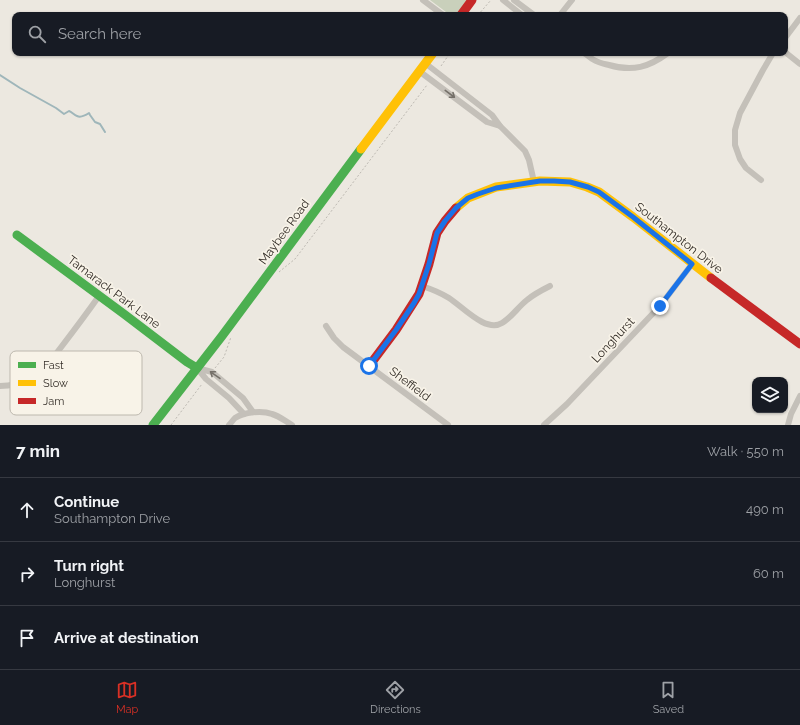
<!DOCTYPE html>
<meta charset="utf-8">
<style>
:root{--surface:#171b24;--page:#20242c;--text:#f1f3f6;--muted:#9ea1a6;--line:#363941;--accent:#d93025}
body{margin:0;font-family:Raleway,sans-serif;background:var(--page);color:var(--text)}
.controls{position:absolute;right:12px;bottom:12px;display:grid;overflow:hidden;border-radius:8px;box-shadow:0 1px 3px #0004}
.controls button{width:36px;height:36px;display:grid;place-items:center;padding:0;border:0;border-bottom:1px solid var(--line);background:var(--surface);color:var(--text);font:20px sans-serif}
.stop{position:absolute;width:12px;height:12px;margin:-9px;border:3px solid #1a73e8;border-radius:50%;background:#fff}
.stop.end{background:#1a73e8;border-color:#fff;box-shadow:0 1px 4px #0008}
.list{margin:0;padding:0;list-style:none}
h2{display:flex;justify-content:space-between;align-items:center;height:52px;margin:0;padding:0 16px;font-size:17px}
h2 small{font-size:13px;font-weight:400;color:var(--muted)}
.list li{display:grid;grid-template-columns:26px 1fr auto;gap:12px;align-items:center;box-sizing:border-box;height:64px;padding:0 16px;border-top:1px solid var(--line)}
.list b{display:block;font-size:15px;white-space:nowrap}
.list p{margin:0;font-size:13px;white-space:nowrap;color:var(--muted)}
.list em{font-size:13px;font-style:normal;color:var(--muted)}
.icon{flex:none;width:22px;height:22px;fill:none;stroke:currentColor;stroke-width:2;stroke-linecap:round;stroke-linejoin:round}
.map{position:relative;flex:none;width:800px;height:425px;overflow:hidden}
.search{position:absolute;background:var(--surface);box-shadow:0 1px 3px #0004;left:12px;right:12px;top:12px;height:44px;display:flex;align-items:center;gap:10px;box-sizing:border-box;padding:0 14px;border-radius:8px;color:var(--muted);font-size:15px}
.sheet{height:244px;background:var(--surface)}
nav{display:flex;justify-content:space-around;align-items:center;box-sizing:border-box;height:56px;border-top:1px solid var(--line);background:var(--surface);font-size:11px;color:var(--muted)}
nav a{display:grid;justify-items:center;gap:2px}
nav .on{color:var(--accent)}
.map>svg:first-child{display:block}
.green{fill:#c9d0bb}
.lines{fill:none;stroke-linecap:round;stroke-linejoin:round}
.stream{stroke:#9fb6ba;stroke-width:2}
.path{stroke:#bdb9b2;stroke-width:1;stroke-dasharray:2 2;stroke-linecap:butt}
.street{stroke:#c4c0b9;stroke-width:6}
.fast{stroke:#4caf50;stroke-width:9}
.slow{stroke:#ffc107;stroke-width:9}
.jam{stroke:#c62828;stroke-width:9}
.oneway{stroke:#757069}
.route{stroke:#1a73e8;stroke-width:5}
.labels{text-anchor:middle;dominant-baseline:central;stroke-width:3.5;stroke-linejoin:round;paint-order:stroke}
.street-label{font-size:12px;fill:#342e28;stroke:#f8f3e8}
.key{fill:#f8f3e8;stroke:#bdb8ae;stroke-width:1}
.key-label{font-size:11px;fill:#342e28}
</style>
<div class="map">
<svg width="800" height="425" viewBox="0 0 800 425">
<rect width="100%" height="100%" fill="#ece8e0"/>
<!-- green -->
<path class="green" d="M430,0H469L457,15H450Z"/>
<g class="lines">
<!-- stream -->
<path class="stream" d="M0,75L20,88L56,108L64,114L69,111C72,112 74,115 77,116C81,118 86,115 89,113L90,115L95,122L100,124L105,132"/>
<!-- path -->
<g class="path">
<path d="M478,15L491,0"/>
<path d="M441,66L450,53"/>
<path d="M279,272L295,259L427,85"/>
<path d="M215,368L224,357L231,337"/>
<path d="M171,425L202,384"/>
</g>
<!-- street -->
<g class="street">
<path d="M423,0L443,15"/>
<path d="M503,0L522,15"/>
<path d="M514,0L534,15"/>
<path d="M560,15L572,0"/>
<path d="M785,38L800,18"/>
<path d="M785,52L800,64"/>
<path d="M584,53C588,55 591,59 594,60C599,63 605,64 609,65C633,72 649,67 668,53"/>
<path d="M419,71L487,122L500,126L492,115L425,63"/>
<path d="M500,126L525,151L529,160L534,182"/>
<path d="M761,180L746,168L740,159L735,145V130L740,113L763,70L773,53"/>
<path d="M422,286C431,289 441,293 449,298C463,307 486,333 502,323C512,317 518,307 527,300C534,294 542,290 550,286"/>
<path d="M326,326L334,338L343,347L448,425"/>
<path d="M0,386C11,386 20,384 30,379C43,371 53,358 62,346C75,329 87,313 99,296"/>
<path d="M244,414L229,398L206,379L197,368L212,372L243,398L253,412"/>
<path d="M229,425C231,423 233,420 235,418C244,412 262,410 272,414C279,416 285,421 292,425"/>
<path d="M544,425L567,404L660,306L692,264"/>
<path d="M788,425L791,414L800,396"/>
</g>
<!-- fast -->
<g class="fast">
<path d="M17,235L124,314L187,362L197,368"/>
<path d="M153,425L222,336L361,149"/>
</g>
<!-- slow -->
<g class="slow">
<path d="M361,149L433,53"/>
<path d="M456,208L468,198L496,187L540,181L570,182L587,187L599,192L633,217L711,278"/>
</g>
<!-- jam -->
<g class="jam">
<path d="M461,15L472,0"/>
<path d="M711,278L800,344"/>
<path d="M369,366L396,330L419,294L429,264L437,233L445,221L456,208"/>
</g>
</g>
<!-- one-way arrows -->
<defs><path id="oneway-shaft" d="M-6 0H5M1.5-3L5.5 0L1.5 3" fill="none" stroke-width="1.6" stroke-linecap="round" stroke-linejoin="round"/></defs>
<g class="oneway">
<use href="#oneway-shaft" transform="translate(450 94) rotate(37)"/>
<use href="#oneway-shaft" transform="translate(215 375) rotate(-145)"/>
</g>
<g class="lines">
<!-- route -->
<path class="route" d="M369,366L396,330L414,303L419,294L429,264L437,233L445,221L456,208L468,198L478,194L496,188L540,181H554L570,182L588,187L599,192L633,217L692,264L660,306"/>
</g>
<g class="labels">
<!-- street labels -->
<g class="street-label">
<text transform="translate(284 232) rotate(-54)">Maybee Road</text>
<text transform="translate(679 238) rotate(38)">Southampton Drive</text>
<text transform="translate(114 292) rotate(37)">Tamarack Park Lane</text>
<text transform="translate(613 340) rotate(-47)">Longhurst</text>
<text transform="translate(410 384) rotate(37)">Sheffield</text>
</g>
</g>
<!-- legend -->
<rect x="10" y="351" width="132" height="64" rx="6" class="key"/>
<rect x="18" y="362" width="18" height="6" fill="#4caf50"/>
<rect x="18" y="380" width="18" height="6" fill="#ffc107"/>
<rect x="18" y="398" width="18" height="6" fill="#c62828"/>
<g class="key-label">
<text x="43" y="369">Fast</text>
<text x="43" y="387">Slow</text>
<text x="43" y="405">Jam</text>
</g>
</svg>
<div class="controls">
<button><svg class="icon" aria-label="layers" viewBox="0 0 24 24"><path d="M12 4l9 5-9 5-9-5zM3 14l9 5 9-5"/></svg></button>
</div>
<div class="stop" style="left:369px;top:366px"></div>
<div class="stop end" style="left:660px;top:306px"></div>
<div class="search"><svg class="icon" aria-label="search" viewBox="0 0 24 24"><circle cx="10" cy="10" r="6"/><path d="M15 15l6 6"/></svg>Search here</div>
</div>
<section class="sheet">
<h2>7 min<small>Walk · 550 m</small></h2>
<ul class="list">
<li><svg class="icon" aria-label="ahead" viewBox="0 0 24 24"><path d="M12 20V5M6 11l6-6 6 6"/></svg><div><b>Continue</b><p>Southampton Drive</p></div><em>490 m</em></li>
<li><svg class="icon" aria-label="right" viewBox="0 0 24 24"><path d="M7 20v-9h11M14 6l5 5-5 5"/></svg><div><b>Turn right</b><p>Longhurst</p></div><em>60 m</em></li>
<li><svg class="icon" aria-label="arrive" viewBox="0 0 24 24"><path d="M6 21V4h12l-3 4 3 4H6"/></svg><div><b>Arrive at destination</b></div></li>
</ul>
</section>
<nav>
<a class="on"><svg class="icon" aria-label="map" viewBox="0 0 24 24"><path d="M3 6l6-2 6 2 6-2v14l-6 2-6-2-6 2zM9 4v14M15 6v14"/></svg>Map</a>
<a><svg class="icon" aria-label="directions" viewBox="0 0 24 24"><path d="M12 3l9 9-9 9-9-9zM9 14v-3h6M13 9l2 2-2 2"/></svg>Directions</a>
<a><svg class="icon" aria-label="saved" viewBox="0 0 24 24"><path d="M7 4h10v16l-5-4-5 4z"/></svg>Saved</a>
</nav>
